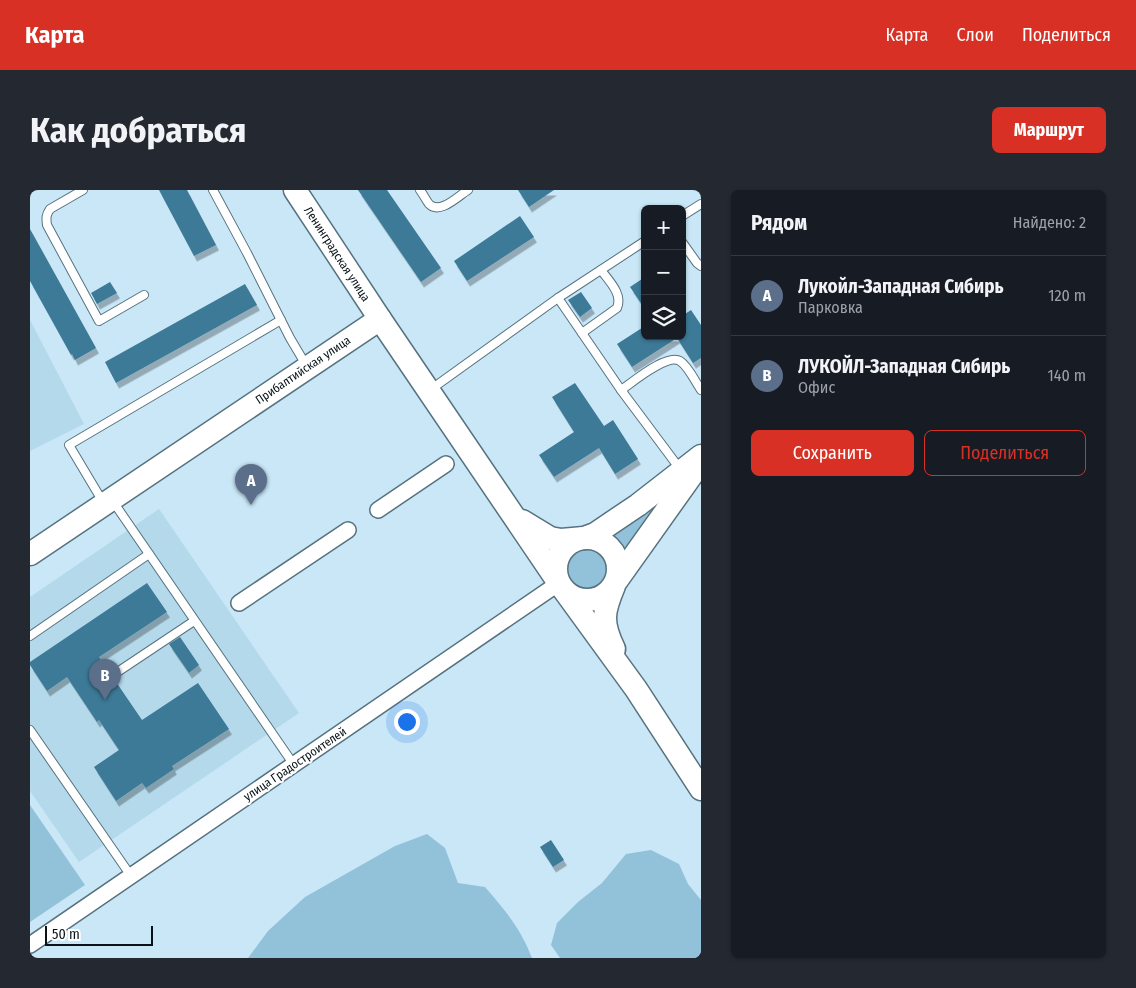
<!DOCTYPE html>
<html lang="ru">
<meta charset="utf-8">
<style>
:root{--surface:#171b24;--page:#242831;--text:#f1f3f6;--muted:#9ea1a6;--line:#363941;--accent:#d93025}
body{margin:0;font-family:"Fira Sans Condensed",sans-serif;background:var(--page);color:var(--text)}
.controls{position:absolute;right:15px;top:15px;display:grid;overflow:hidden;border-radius:8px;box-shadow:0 1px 4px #0004}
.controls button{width:45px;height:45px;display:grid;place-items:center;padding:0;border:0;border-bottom:1px solid var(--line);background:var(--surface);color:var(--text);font:25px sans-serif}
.scale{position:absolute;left:15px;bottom:12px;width:108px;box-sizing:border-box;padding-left:5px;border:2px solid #081217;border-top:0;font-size:14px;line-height:18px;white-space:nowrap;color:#081217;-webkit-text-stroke:4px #fff;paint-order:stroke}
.you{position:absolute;left:376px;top:531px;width:18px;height:18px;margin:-12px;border:4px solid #fff;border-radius:50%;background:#1a73e8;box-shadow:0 0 0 8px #1a73e833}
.badge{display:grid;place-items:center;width:32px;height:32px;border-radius:50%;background:var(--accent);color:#fff;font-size:16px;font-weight:700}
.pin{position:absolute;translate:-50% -41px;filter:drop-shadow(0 1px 2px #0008)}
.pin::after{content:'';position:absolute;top:26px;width:18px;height:15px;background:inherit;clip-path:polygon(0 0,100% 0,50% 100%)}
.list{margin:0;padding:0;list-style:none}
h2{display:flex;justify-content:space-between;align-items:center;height:65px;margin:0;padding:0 20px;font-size:21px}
h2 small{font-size:16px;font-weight:400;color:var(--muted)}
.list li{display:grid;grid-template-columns:32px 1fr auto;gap:15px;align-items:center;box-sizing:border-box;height:80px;padding:0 20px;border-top:1px solid var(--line)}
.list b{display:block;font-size:19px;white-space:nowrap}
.list p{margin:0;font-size:16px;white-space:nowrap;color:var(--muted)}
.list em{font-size:16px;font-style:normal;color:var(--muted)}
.actions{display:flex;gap:10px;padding:15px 20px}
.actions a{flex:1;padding:11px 0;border:1px solid var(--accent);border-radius:8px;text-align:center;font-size:18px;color:var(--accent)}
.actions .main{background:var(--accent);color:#fff}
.icon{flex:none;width:28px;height:28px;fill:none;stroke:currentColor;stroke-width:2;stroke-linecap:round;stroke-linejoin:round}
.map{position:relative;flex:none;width:671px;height:768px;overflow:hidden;border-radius:8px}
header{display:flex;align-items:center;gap:30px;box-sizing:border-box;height:70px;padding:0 25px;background:var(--accent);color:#fff}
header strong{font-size:24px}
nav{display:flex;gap:28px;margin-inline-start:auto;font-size:18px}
.intro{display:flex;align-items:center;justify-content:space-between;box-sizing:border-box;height:120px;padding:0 30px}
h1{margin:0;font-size:35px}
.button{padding:12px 22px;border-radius:8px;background:var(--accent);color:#fff;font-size:18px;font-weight:700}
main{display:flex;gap:30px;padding:0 30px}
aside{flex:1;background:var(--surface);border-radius:8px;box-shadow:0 1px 4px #0004}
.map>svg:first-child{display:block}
.built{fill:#b4d9eb}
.green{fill:#92c2da}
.building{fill:#3c7a97;filter:url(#shadow)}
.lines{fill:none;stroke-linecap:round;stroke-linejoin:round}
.lane-casing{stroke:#57727f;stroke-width:10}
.street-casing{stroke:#57727f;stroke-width:18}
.secondary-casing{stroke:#57727f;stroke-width:25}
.lane{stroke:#fff;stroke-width:8}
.street{stroke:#fff;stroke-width:15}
.secondary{stroke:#fff;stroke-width:22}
.labels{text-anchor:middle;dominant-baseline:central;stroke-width:4;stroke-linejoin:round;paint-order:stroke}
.street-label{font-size:12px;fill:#081217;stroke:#fff}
</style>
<header>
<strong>Карта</strong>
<nav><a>Карта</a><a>Слои</a><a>Поделиться</a></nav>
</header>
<div class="intro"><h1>Как добраться</h1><a class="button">Маршрут</a></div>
<main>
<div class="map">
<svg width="671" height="768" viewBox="0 0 671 768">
<defs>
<filter id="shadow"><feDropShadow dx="3" dy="5.5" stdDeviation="0" flood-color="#0004"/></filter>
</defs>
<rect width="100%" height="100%" fill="#c9e7f7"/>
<!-- built -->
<g class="built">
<path d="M0,130L54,234L0,261Z"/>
<path d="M129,319L269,523L49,672L0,601V407Z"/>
</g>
<!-- green -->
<g class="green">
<path d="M637,302L595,363L588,351L580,343Z"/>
<circle cx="557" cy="379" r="20"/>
<path d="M0,615L55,695L0,732Z"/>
<path d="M397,644L415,658L428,693L455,697C475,720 491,739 502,768H218L238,741L275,707L365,656Z"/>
<path d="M621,660L649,674L658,694L671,710V768H530L521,755L527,733L548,712L572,693L596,664Z"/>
</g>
<!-- building -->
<g class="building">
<path d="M129,0H157L186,55L164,66Z"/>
<path d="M328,0H357L411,78L391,92Z"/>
<path d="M488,0H524L499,17Z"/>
<path d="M490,26L504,47L437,91L424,71Z"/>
<path d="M0,39L66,158L45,170L42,164L41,165L0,91Z"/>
<path d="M615,87V119L600,97Z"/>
<path d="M80,92L87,103L67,114L61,103Z"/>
<path d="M215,94L227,115L86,193L75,172Z"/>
<path d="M551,102L562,118L550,127L538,110Z"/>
<path d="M661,120L671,135V168L663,173L647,148L602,177L587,154L615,136V146H652V126Z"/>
<path d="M545,193L574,236L583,230L608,269L585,284L569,258L524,287L509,265L544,242L522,207Z"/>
<path d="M117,393L137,422L69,467L112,530L168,493L199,539L142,576L144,579L116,598L112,593L86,611L64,577L89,560L69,530L67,532L37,487L17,501L0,475V472Z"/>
<path d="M150,447L169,475L159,483L139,454Z"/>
<path d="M521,650L534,670L523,677L510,657Z"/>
</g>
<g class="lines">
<!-- lane casing -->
<g class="lane-casing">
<g id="lane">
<path d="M53,0L20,19C16,25 16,28 17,35L69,131L114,105"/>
<path d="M183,0L217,63L260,148L276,175"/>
<path d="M390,0C393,4 396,10 399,14C410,25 428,6 438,0"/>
<path d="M652,26L671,14"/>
<path d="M615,51L528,108L591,200L650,279"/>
<path d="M652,52L667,73L671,76"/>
<path d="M552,143L587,118C593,104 579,91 571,80"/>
<path d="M400,200L528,108"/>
<path d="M591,200C603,192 637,163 650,171C658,176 665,191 671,200"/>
<path d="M82,310L264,575"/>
<path d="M73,312L39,255L251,130"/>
<path d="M0,446L119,364"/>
<path d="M89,481L164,431"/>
<path d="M0,540L101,686"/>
</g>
</g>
<!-- street casing -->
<g class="street-casing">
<g id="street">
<path d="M348,320L416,274"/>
<path d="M209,413L318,340"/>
<path d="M0,755L529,393"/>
</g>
</g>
<!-- secondary casing -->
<g class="secondary-casing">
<g id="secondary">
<path d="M265,0L350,129L529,393"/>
<path d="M492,331L520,348L531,350L554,348L565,344L608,315L671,266"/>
<circle cx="557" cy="379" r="31"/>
<path d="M0,364L350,129"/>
<path d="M587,390L666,279"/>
<path d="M534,400L606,499L671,599"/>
<path d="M584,459C571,432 573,422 584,396"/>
</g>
</g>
<!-- lane -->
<use href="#lane" class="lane"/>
<!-- street -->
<use href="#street" class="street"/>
<!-- secondary -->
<use href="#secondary" class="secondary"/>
</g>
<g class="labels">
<!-- street labels -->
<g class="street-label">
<text transform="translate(307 64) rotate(57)">Ленинградская улица</text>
<text transform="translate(273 180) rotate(-34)">Прибалтийская улица</text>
<text transform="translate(265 574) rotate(-34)">улица Градостроителей</text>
</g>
</g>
</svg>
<div class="controls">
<button>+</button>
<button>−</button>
<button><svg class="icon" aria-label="layers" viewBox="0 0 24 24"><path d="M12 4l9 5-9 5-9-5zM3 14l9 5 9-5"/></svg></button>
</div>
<div class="scale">50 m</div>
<div class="you"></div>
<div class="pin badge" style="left:221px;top:315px;background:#5c6f8a">A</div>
<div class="pin badge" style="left:75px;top:510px;background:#5c6f8a">B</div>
</div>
<aside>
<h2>Рядом<small>Найдено: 2</small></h2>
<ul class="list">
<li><span class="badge" style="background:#5c6f8a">A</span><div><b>Лукойл-Западная Сибирь</b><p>Парковка</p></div><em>120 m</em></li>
<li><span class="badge" style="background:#5c6f8a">B</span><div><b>ЛУКОЙЛ-Западная Сибирь</b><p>Офис</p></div><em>140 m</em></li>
</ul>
<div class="actions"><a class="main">Сохранить</a><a>Поделиться</a></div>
</aside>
</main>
